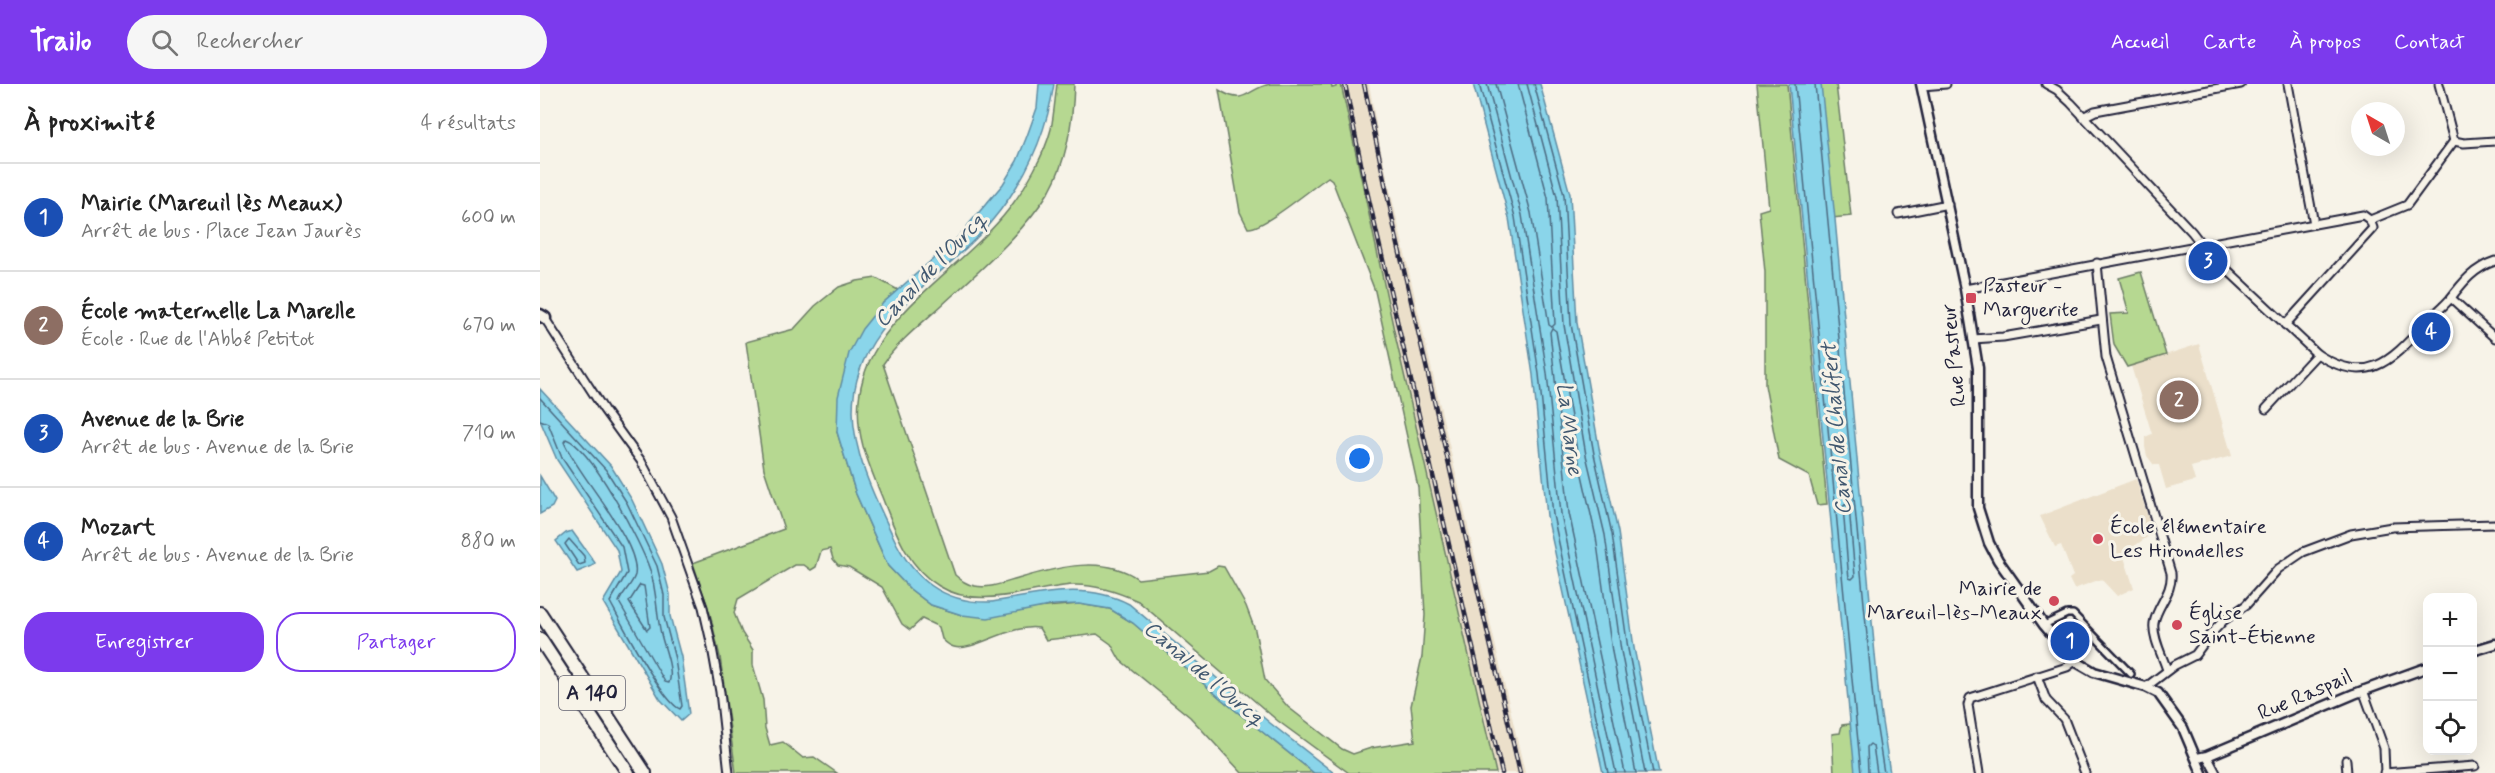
<!DOCTYPE html>
<html lang="fr">
<meta charset="utf-8">
<style>
:root{--surface:#fff;--page:#f6f6f6;--text:#222;--muted:#767676;--line:#e0e0e0;--accent:#7c3aed}
body{margin:0;font-family:Mynerve,sans-serif;background:var(--page);color:var(--text)}
.controls{position:absolute;right:18px;bottom:18px;display:grid;overflow:hidden;border-radius:12px;box-shadow:0 6px 24px #0002}
.controls button{width:54px;height:54px;display:grid;place-items:center;padding:0;border:0;border-bottom:2px solid var(--line);background:var(--surface);color:var(--text);font:30px sans-serif}
.compass{position:absolute;left:1811px;top:18px;width:54px;height:54px;border-radius:50%;background:var(--surface);box-shadow:0 6px 24px #0002;rotate:321deg}
.you{position:absolute;left:820px;top:375px;width:21px;height:21px;margin:-15px;border:4px solid #fff;border-radius:50%;background:#1a73e8;box-shadow:0 0 0 9px #1a73e833}
.badge{display:grid;place-items:center;width:39px;height:39px;border-radius:50%;background:var(--accent);color:#fff;font-size:20px;font-weight:700}
.pin{position:absolute;translate:-50% -50%;border:3px solid #fff;box-shadow:0 2px 6px #0006}
.list{margin:0;padding:0;list-style:none}
h2{display:flex;justify-content:space-between;align-items:center;height:78px;margin:0;padding:0 24px;font-size:26px}
h2 small{font-size:20px;font-weight:400;color:var(--muted)}
.list li{display:grid;grid-template-columns:39px 1fr auto;gap:18px;align-items:center;box-sizing:border-box;height:108px;padding:0 24px;border-top:2px solid var(--line)}
.list b{display:block;font-size:22px;white-space:nowrap}
.list p{margin:0;font-size:20px;white-space:nowrap;color:var(--muted)}
.list em{font-size:20px;font-style:normal;color:var(--muted)}
.actions{display:flex;gap:12px;padding:18px 24px}
.actions a{flex:1;padding:14px 0;border:2px solid var(--accent);border-radius:24px;text-align:center;font-size:21px;color:var(--accent)}
.actions .main{background:var(--accent);color:#fff}
.icon{flex:none;width:33px;height:33px;fill:none;stroke:currentColor;stroke-width:2;stroke-linecap:round;stroke-linejoin:round}
.map{position:relative;flex:none;width:1955px;height:689px;overflow:hidden}
header{display:flex;align-items:center;gap:36px;box-sizing:border-box;height:84px;padding:0 30px;background:var(--accent);color:#fff}
header strong{font-size:28px}
nav{display:flex;gap:33px;margin-inline-start:auto;font-size:21px}
.search{width:420px;height:54px;background:var(--page);display:flex;align-items:center;gap:15px;box-sizing:border-box;padding:0 21px;border-radius:33px;color:var(--muted);font-size:22px}
main{display:flex}
aside{flex:1;background:var(--surface)}
.map>svg:first-child{display:block}
.built{fill:#ebdfca}
.green{fill:#b6d891;stroke:#6c7d66;stroke-width:1.5}
.water{fill:#8ad5ea;stroke:#608da4;stroke-width:1.5}
.lines{fill:none;stroke-linecap:round;stroke-linejoin:round}
.shore{stroke:#4c6a81;stroke-width:1.5}
.pedestrian-casing{stroke:#22223b;stroke-width:10}
.minor-casing{stroke:#22223b;stroke-width:11}
.tertiary-casing{stroke:#22223b;stroke-width:13}
.primary-casing{stroke:#22223b;stroke-width:15}
.motorway-casing{stroke:#22223b;stroke-width:16}
.pedestrian{stroke:#f7f3e8;stroke-width:5}
.minor{stroke:#f7f3e8;stroke-width:7}
.tertiary{stroke:#f7f3e8;stroke-width:8}
.primary{stroke:#f7f3e8;stroke-width:10}
.motorway{stroke:#f7f3e8;stroke-width:12}
.rail-casing{stroke:#22223b;stroke-width:4.5}
.rail{stroke:#f7f3e8;stroke-width:2;stroke-dasharray:7;stroke-linecap:butt}
.poi-dot{fill:#d1495b;stroke:#f7f3e8;stroke-width:2}
.labels{text-anchor:middle;dominant-baseline:central;stroke-width:6;stroke-linejoin:round;paint-order:stroke}
.shield{fill:#f7f3e8;stroke:#62616f;stroke-width:1.5}
.shield-label{font-size:20px;font-weight:bold;fill:#22223b}
.poi-label{font-size:21px;fill:#22223b;stroke:#f7f3e8;text-anchor:start}
.street-label{font-size:21px;fill:#22223b;stroke:#f7f3e8}
.water-label{font-size:22px;font-style:italic;fill:#415870;stroke:#f7f3e8}
</style>
<header>
<strong>Trailo</strong>
<div class="search"><svg class="icon" aria-label="search" viewBox="0 0 24 24"><circle cx="10" cy="10" r="6"/><path d="M15 15l6 6"/></svg>Rechercher</div>
<nav><a>Accueil</a><a>Carte</a><a>À propos</a><a>Contact</a></nav>
</header>
<main>
<aside>
<h2>À proximité<small>4 résultats</small></h2>
<ul class="list">
<li><span class="badge" style="background:#1a4fb4">1</span><div><b>Mairie (Mareuil lès Meaux)</b><p>Arrêt de bus · Place Jean Jaurès</p></div><em>600 m</em></li>
<li><span class="badge" style="background:#8d6e63">2</span><div><b>École maternelle La Marelle</b><p>École · Rue de l'Abbé Petitot</p></div><em>670 m</em></li>
<li><span class="badge" style="background:#1a4fb4">3</span><div><b>Avenue de la Brie</b><p>Arrêt de bus · Avenue de la Brie</p></div><em>710 m</em></li>
<li><span class="badge" style="background:#1a4fb4">4</span><div><b>Mozart</b><p>Arrêt de bus · Avenue de la Brie</p></div><em>880 m</em></li>
</ul>
<div class="actions"><a class="main">Enregistrer</a><a>Partager</a></div>
</aside>
<div class="map">
<svg width="1955" height="689" viewBox="0 0 1955 689">
<rect width="100%" height="100%" fill="#f7f3e8"/>
<filter id="ink" filterUnits="userSpaceOnUse"><feTurbulence type="fractalNoise" baseFrequency=".0167" numOctaves="2"/><feDisplacementMap in="SourceGraphic" scale="12" xChannelSelector="R" yChannelSelector="G"/><feConvolveMatrix kernelMatrix="1 2 1 2 8 2 1 2 1" color-interpolation-filters="sRGB"/></filter>
<g filter="url(#ink)">
<!-- built -->
<g class="built">
<path d="M801,0H829L840,62L985,689H956L855,251Z"/>
<path d="M1659,260L1692,372L1651,383L1655,397L1626,405L1619,381H1614L1607,372L1605,363V353L1612,350L1591,282Z"/>
<path d="M1596,395L1613,449L1583,470L1594,504L1577,512L1561,495L1534,505L1529,495L1533,492L1521,461L1515,463L1500,432Z"/>
</g>
<!-- green -->
<g class="green">
<path d="M517,0H534C533,36 528,74 510,106C483,150 438,188 401,222C381,240 358,258 343,280L415,491C421,496 427,501 435,502C450,505 466,498 481,494C517,483 565,471 598,495L669,487L678,482L684,483L706,522L715,546L725,596L748,623L802,665L813,670L831,664L875,657L871,622L882,573L885,531L878,403L835,207L792,96L788,93C773,103 722,146 708,144L700,128L679,6C706,23 706,5 730,0C746,0 773,0 791,0L792,4L796,3V0H801L855,251L956,689H809L738,637L598,517C578,508 555,500 532,501C490,504 439,527 399,502C367,483 355,446 342,413C335,396 328,379 323,362C293,249 412,199 469,125C485,104 505,70 511,45C514,30 515,15 517,0Z"/>
<path d="M1217,0H1247L1287,420L1277,421L1269,392L1239,376L1225,301V188L1219,127L1229,124Z"/>
<path d="M1277,0H1296L1311,132L1292,134Z"/>
<path d="M1601,188L1626,271L1587,283L1574,261L1570,230L1589,229L1579,194Z"/>
<path d="M336,194L358,206L343,219L297,348L316,410L348,482L370,505L391,521L422,531L539,520L570,525L593,539L686,619L774,689H702L650,633L580,576L571,560L557,550L506,556L499,544C471,539 432,569 414,563C410,562 405,558 402,555L399,543L382,535L370,546L362,540L342,503L309,483L298,481L293,475L290,465L281,467L276,483L271,486L264,481H255L198,515L194,529L202,549L213,566V581L223,616L225,644L230,661L243,658L263,674L274,673L297,689H196L180,573L170,530L153,479L244,445L224,385L206,258L254,245L275,222L299,203L317,197Z"/>
<path d="M1317,639L1320,689H1294L1292,650L1300,649L1302,641Z"/>
</g>
<!-- water -->
<g class="water">
<path d="M499,0H514C506,52 485,98 450,139C400,199 313,238 313,327C313,370 335,414 353,452C372,494 404,520 452,518C498,511 545,497 589,520L730,639L794,689H774L686,619L593,539L570,525L539,520L514,521L448,534L422,531L391,521L370,505L348,482L316,410L297,348L298,313L309,269L322,245L343,219L417,154L463,100L477,77L487,52L497,24Z"/>
<path d="M933,0H1000L1030,110L1037,239L1060,369L1078,448L1094,564L1119,689H1063L1007,432L993,291L969,134Z"/>
<path d="M1249,0H1281L1295,135L1340,625L1350,689H1315Z"/>
<path d="M0,305L71,382L92,416L122,480L130,510V532L141,573L149,630L141,637L120,615L63,518L81,488L77,466L17,376L0,336Z"/>
<path d="M0,392L15,417L12,423L0,430Z"/>
<path d="M32,447L55,479L52,482L37,488L16,457L26,449Z"/>
</g>
<g class="lines">
<!-- shore -->
<g class="shore">
<path d="M939,0L975,133L999,290L1013,431L1068,689"/>
<path d="M947,0L982,131L1007,289L1021,430L1076,689"/>
<path d="M956,0L991,129L1009,241L1012,243L1015,240L1008,114L978,0"/>
<path d="M987,0L1017,113L1024,241L1046,371L1065,451L1081,567L1105,689"/>
<path d="M994,0L1024,111L1031,240L1054,370L1072,450L1088,565L1113,689"/>
<path d="M1255,0L1321,689"/>
<path d="M1275,0L1334,626L1344,689"/>
<path d="M0,314L66,386L87,419L117,482L124,511V533L135,575L142,622L140,625C123,619 81,538 70,518L87,489L82,463L22,374L8,339L0,336"/>
<path d="M26,355C51,363 101,459 110,486C117,507 116,528 121,550C124,564 134,586 129,599L125,598L79,518C82,509 92,501 95,491C101,458 38,392 24,358Z"/>
<path d="M1305,420L1309,423L1315,492L1312,495L1309,494L1308,485L1303,423Z"/>
<path d="M29,455L44,472L45,479L39,481L25,460Z"/>
<path d="M100,501L104,502L110,543L107,546L89,518Z"/>
<path d="M1085,689L1029,429L1010,248L1012,244L1016,247L1038,373L1056,453L1072,568L1096,689"/>
<path d="M1328,689L1327,663L1330,660L1333,662L1337,689"/>
</g>
<!-- pedestrian casing -->
<g class="pedestrian-casing">
<path id="pedestrian" d="M1504,541L1527,530H1533L1591,590"/>
</g>
<!-- minor casing -->
<g class="minor-casing">
<g id="minor">
<path d="M1506,0L1517,6L1531,19L1652,148L1665,165L1777,270C1831,305 1854,273 1890,235C1896,228 1904,222 1910,215C1923,198 1934,184 1955,177"/>
<path d="M1748,0L1774,140"/>
<path d="M1899,0L1914,57"/>
<path d="M1382,2L1406,0"/>
<path d="M1543,33L1555,27L1701,0"/>
<path d="M1914,57L1924,59L1955,57"/>
<path d="M1358,130L1408,120"/>
<path d="M1830,136L1867,121L1914,57"/>
<path d="M1557,179L1566,273L1631,489C1633,509 1617,521 1614,539C1612,553 1623,573 1627,586"/>
<path d="M1425,205L1823,131L1830,136"/>
<path d="M1911,214L1955,254"/>
<path d="M4,233L64,326L101,377L131,433L163,523L171,558L180,608L189,689"/>
<path d="M1745,241L1833,144L1830,136"/>
<path d="M1433,255L1463,253L1561,236"/>
<path d="M1726,325L1777,270"/>
<path d="M1497,592L1506,616L1524,635L1545,689"/>
<path d="M1606,603L1635,581L1655,571L1669,552L1683,537L1706,521L1738,485L1763,468L1811,450L1852,443L1955,440"/>
<path d="M1823,606L1844,664L1845,689"/>
<path d="M1667,672L1676,689"/>
<path d="M1806,676L1807,689"/>
<path d="M1439,689L1428,621L1430,614L1527,583L1535,577"/>
<path d="M1844,689L1935,682"/>
</g>
</g>
<!-- tertiary casing -->
<g class="tertiary-casing">
<g id="tertiary">
<path d="M1381,0L1425,205L1438,284V424L1449,459L1458,476L1504,541L1535,577L1554,588L1606,603L1618,609L1643,644L1662,689"/>
<path d="M1932,567L1955,560"/>
<path d="M1657,674L1667,672L1814,610L1888,583"/>
</g>
</g>
<!-- primary casing -->
<g class="primary-casing">
<path id="primary" d="M0,231L5,234"/>
</g>
<!-- motorway casing -->
<g class="motorway-casing">
<g id="motorway">
<path d="M0,529L105,689"/>
<path d="M0,555L88,689"/>
</g>
</g>
<!-- pedestrian -->
<use href="#pedestrian" class="pedestrian"/>
<!-- minor -->
<use href="#minor" class="minor"/>
<!-- tertiary -->
<use href="#tertiary" class="tertiary"/>
<!-- primary -->
<use href="#primary" class="primary"/>
<!-- motorway -->
<use href="#motorway" class="motorway"/>
<!-- rail casing -->
<g class="rail-casing">
<g id="rail">
<path d="M805,0L823,90L962,689"/>
<path d="M824,0L856,152L980,689"/>
</g>
</g>
<!-- rail -->
<use href="#rail" class="rail"/>
</g>
</g>
<!-- markers -->
<g class="poi-dot">
<rect x="1425" y="208" width="12" height="12" rx="3"/>
<circle cx="1558" cy="455" r="6"/>
<circle cx="1514" cy="517" r="6"/>
<circle cx="1637" cy="541" r="6"/>
</g>
<g class="labels">
<!-- shield labels -->
<rect class="shield" x="19" y="592" width="66" height="34" rx="4.5"/>
<g class="shield-label">
<text x="52" y="609">A 140</text>
</g>
<!-- poi labels -->
<g class="poi-label">
<text x="1443" y="202">Pasteur -<tspan x="1443" dy="24">Marguerite</tspan></text>
<text x="1570" y="443">École élémentaire<tspan x="1570" dy="24">Les Hirondelles</tspan></text>
<text x="1502" y="505" text-anchor="end">Mairie de<tspan x="1502" dy="24">Mareuil-lès-Meaux</tspan></text>
<text x="1649" y="529">Église<tspan x="1649" dy="24">Saint-Étienne</tspan></text>
</g>
<!-- street labels -->
<g class="street-label">
<text transform="translate(1414 271) rotate(-96)">Rue Pasteur</text>
<text transform="translate(1765 611) rotate(-23)">Rue Raspail</text>
</g>
<!-- water labels -->
<g class="water-label">
<text transform="translate(391 186) rotate(-46)">Canal de l'Ourcq</text>
<text transform="translate(1029 345) rotate(83)">La Marne</text>
<text transform="translate(1297 345) rotate(-95)">Canal de Chalifert</text>
<text transform="translate(664 590) rotate(40)">Canal de l'Ourcq</text>
</g>
</g>
</svg>
<div class="controls">
<button>+</button>
<button>−</button>
<button><svg class="icon" aria-label="locate" viewBox="0 0 24 24"><circle cx="12" cy="12" r="6"/><path d="M12 2v4M12 18v4M2 12h4M18 12h4"/></svg></button>
</div>
<svg class="compass" viewBox="-18 -18 36 36"><path d="M0-13l5 13h-10z" fill="#e53935"/><path d="M0 13l5-13h-10z" fill="#767676"/></svg>
<div class="you"></div>
<div class="pin badge" style="left:1530px;top:557px;background:#1a4fb4">1</div>
<div class="pin badge" style="left:1639px;top:316px;background:#8d6e63">2</div>
<div class="pin badge" style="left:1668px;top:177px;background:#1a4fb4">3</div>
<div class="pin badge" style="left:1891px;top:248px;background:#1a4fb4">4</div>
</div>
</main>
